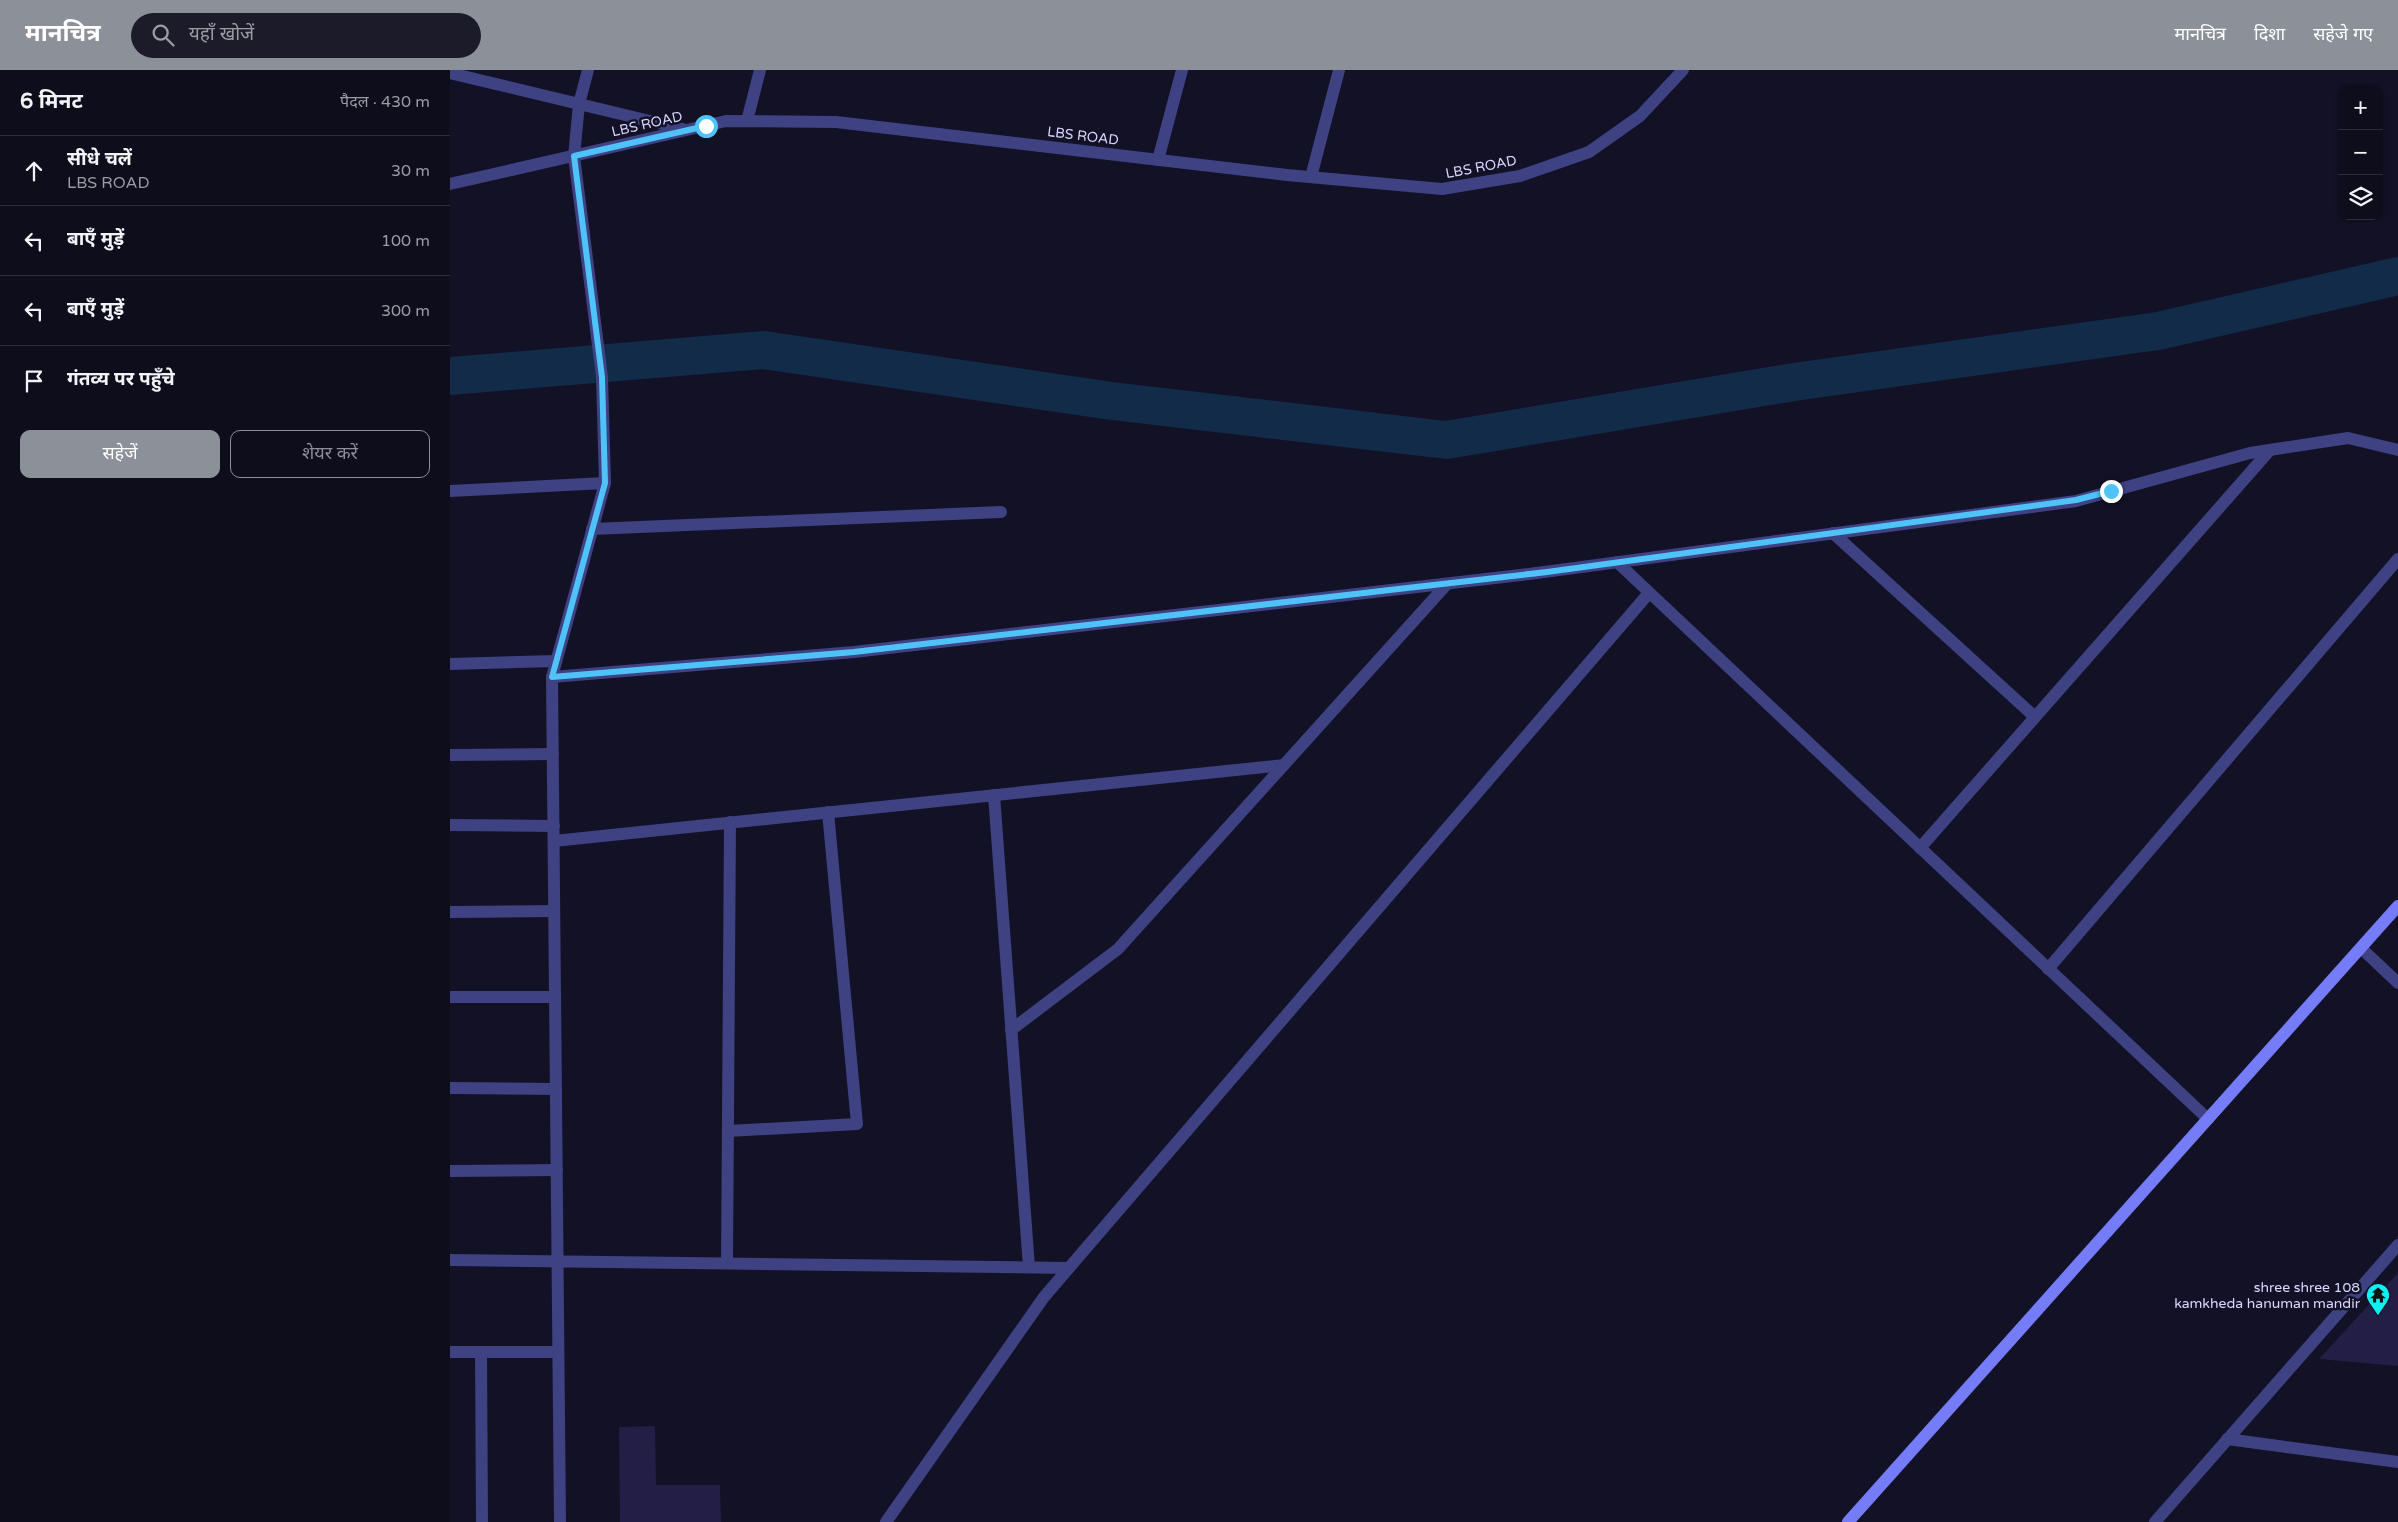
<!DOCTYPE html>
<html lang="hi">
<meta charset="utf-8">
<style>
:root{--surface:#0e0d1c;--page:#1c1b29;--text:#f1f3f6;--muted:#9b9ca3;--line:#2e2d3b;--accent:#8c9099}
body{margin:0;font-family:"Varela Round","Noto Sans Devanagari",sans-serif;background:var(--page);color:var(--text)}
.controls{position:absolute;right:15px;top:15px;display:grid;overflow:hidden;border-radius:10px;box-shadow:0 1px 4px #0004}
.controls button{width:45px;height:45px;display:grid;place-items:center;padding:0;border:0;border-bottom:1px solid var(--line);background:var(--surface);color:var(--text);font:25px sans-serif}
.stop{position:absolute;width:15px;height:15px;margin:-11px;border:4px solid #4fc3f7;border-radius:50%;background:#fff}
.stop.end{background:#4fc3f7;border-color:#fff;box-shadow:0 1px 5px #0008}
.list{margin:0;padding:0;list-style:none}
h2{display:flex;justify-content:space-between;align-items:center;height:65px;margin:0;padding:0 20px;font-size:21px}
h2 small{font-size:16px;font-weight:400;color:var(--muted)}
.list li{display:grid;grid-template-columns:32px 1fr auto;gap:15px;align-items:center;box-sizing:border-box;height:70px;padding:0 20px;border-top:1px solid var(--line)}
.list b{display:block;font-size:19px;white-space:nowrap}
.list p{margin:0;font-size:16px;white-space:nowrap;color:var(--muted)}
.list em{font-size:16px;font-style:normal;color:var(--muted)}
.actions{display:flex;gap:10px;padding:15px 20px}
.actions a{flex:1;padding:11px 0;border:1px solid var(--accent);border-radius:10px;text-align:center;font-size:18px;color:var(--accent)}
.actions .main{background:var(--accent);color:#fff}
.icon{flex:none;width:28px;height:28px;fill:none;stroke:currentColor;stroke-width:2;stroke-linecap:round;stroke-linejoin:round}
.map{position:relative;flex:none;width:1948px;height:1452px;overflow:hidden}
header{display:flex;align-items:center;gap:30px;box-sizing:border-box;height:70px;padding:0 25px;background:var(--accent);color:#fff}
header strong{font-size:24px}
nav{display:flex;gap:28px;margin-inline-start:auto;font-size:18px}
.search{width:350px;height:45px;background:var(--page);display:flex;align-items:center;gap:12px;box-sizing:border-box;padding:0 18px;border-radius:28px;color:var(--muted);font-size:19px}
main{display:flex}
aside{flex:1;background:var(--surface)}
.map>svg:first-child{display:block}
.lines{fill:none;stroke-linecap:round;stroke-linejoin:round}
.canal{stroke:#112b49;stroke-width:38}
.building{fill:#221e46}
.street{stroke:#3e4182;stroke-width:12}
.secondary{stroke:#747cf8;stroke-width:12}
.route{stroke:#4fc3f7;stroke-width:6}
.labels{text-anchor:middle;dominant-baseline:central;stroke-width:5;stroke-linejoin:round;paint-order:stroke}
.street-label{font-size:14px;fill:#d9d7fd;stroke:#121126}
.poi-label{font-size:14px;fill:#d9d7fd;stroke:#121126;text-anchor:end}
</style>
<header>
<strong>मानचित्र</strong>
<div class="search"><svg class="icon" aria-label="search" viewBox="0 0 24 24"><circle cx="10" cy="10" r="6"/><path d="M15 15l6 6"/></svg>यहाँ खोजें</div>
<nav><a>मानचित्र</a><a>दिशा</a><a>सहेजे गए</a></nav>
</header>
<main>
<aside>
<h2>6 मिनट<small>पैदल · 430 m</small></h2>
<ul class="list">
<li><svg class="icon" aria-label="ahead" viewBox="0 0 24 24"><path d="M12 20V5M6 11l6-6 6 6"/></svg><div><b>सीधे चलें</b><p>LBS ROAD</p></div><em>30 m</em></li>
<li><svg class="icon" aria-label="left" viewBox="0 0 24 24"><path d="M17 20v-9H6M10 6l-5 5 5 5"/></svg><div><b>बाएँ मुड़ें</b></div><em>100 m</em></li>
<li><svg class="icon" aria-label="left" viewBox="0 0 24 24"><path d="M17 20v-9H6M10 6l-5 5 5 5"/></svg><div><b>बाएँ मुड़ें</b></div><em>300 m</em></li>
<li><svg class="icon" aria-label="arrive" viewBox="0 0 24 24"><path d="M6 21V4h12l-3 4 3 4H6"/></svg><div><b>गंतव्य पर पहुँचे</b></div></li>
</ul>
<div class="actions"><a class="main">सहेजें</a><a>शेयर करें</a></div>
</aside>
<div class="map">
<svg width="1948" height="1452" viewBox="0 0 1948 1452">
<rect width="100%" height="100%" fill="#121126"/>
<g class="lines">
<!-- canal -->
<path class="canal" d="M0,306L314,280L662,331L996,370L1344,312L1708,261L1948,206"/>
</g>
<!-- building -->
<g class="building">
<path d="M1948,1203V1296L1869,1289Z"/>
<path d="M205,1356L206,1415H270L271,1452H170L169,1357Z"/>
</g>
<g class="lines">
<!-- street -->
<g class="street">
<path d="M0,3L233,59"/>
<path d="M297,51L310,0"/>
<path d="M708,90L732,0"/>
<path d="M861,107L889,0"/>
<path d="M0,114L276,51L386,52L837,105L992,119L1070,106L1139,82L1190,46L1233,0"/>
<path d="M0,421L155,413"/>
<path d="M142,459L551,442"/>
<path d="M1383,463L1585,647"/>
<path d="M1167,492L1758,1049"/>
<path d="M0,594L106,591"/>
<path d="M102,607L404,582L1079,504L1626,431L1800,383L1898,368L1948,380"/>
<path d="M0,685L103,684"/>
<path d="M544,725L579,1197"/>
<path d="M0,755L104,756"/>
<path d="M104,771L834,695"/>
<path d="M1470,778L1820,380"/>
<path d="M0,842L104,841"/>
<path d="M1911,878L1948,913"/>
<path d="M1598,899L1948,489"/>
<path d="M0,927H105"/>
<path d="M561,960L668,879L997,514"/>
<path d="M0,1018L106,1019"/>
<path d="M278,1061L407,1054L378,742"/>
<path d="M0,1101L107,1100"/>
<path d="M0,1190L619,1198"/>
<path d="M277,1192L280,752"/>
<path d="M0,1282H108"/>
<path d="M31,1282L32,1452"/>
<path d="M1777,1369L1948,1392"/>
<path d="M110,1452L102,607L155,413L152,307L124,86L129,34L138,0"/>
<path d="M436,1452L594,1227L1199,523"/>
<path d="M1705,1452L1948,1175"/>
</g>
<!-- secondary -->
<path class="secondary" d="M1398,1452L1948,836"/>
</g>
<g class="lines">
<!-- route -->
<path class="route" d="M256,56L124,86L152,307L155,413L102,607L404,582L957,518L1097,502L1626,430L1661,421"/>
</g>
<!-- icons -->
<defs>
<g id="temple-pin" transform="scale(1.25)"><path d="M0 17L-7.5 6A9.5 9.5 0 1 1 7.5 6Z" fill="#0eeff2" stroke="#121126"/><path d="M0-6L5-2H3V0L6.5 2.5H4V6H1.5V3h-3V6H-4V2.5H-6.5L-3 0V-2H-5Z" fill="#111"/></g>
</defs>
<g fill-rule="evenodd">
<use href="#temple-pin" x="1928" y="1225"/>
</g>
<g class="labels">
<!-- street labels -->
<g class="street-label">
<text transform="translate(197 54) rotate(-13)">LBS ROAD</text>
<text transform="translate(633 66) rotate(7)">LBS ROAD</text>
<text transform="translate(1031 97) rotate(-11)">LBS ROAD</text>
</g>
<!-- poi labels -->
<g class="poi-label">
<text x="1910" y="1217">shree shree 108<tspan x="1910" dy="16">kamkheda hanuman mandir</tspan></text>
</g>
</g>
</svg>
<div class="controls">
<button>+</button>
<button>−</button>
<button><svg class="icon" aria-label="layers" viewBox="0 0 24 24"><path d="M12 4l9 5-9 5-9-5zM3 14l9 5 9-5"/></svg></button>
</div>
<div class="stop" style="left:256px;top:56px"></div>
<div class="stop end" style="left:1661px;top:421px"></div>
</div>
</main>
